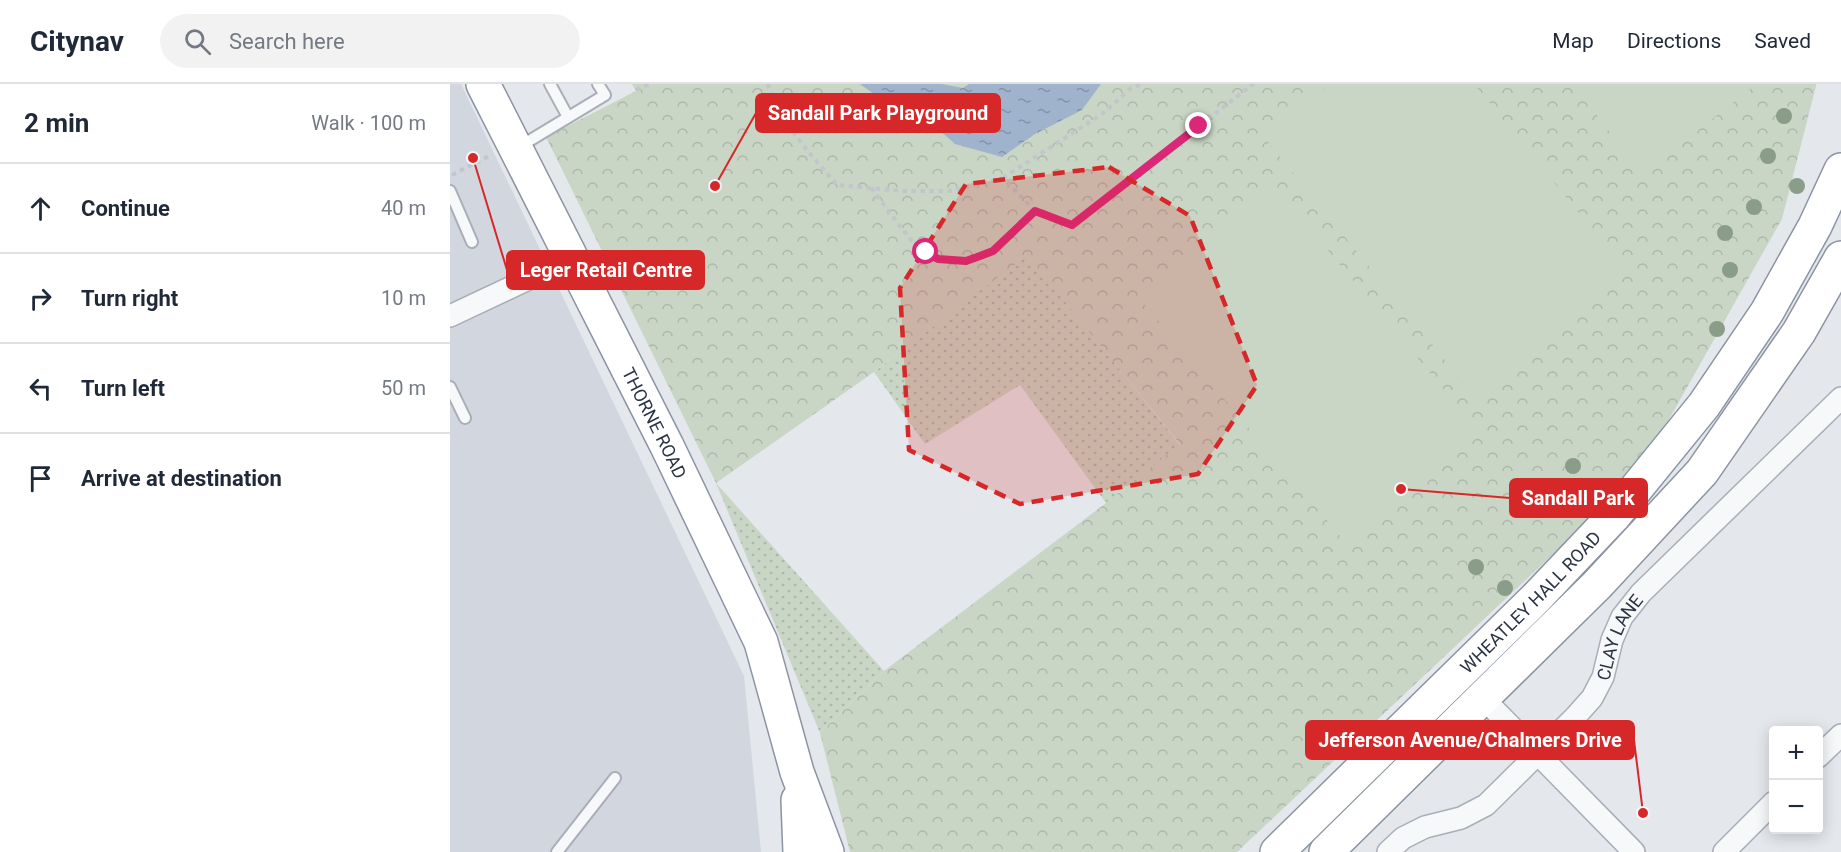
<!DOCTYPE html>
<meta charset="utf-8">
<style>
:root{--surface:#fff;--page:#f2f2f3;--text:#1f2937;--muted:#747a83;--line:#e0e1e3}
body{margin:0;font-family:Roboto,sans-serif;background:var(--page);color:var(--text)}
.controls{position:absolute;right:18px;bottom:18px;display:grid;overflow:hidden;border-radius:6px;box-shadow:0 3px 15px #0003}
.controls button{width:54px;height:54px;display:grid;place-items:center;padding:0;border:0;border-bottom:2px solid var(--line);background:var(--surface);color:var(--text);font:30px sans-serif}
.stop{position:absolute;width:18px;height:18px;margin:-14px;border:4px solid #db2777;border-radius:50%;background:#fff}
.stop.end{background:#db2777;border-color:#fff;box-shadow:0 2px 6px #0008}
.list{margin:0;padding:0;list-style:none}
h2{display:flex;justify-content:space-between;align-items:center;height:78px;margin:0;padding:0 24px;font-size:26px}
h2 small{font-size:20px;font-weight:400;color:var(--muted)}
.list li{display:grid;grid-template-columns:39px 1fr auto;gap:18px;align-items:center;box-sizing:border-box;height:90px;padding:0 24px;border-top:2px solid var(--line)}
.list b{display:block;font-size:22px;white-space:nowrap}
.list em{font-size:20px;font-style:normal;color:var(--muted)}
.icon{flex:none;width:33px;height:33px;fill:none;stroke:currentColor;stroke-width:2;stroke-linecap:round;stroke-linejoin:round}
.map{position:relative;flex:none;width:1391px;height:768px;overflow:hidden}
header{display:flex;align-items:center;gap:36px;box-sizing:border-box;height:84px;padding:0 30px;background:var(--surface);border-bottom:2px solid var(--line)}
header strong{font-size:28px}
nav{display:flex;gap:33px;margin-inline-start:auto;font-size:21px}
.search{width:420px;height:54px;background:var(--page);display:flex;align-items:center;gap:15px;box-sizing:border-box;padding:0 21px;border-radius:33px;color:var(--muted);font-size:22px}
main{display:flex}
aside{flex:1;background:var(--surface)}
.map>svg:first-child{display:block}
.built{fill:#d2d6de}
.grass{fill:url(#grass-dots)}
.forest{fill:url(#forest-crowns)}
.pitch{fill:#c9d6c5}
.water{fill:url(#water-ripples)}
.lines{fill:none;stroke-linecap:round;stroke-linejoin:round}
.service-casing{stroke:#a9aeb7;stroke-width:14}
.minor-casing{stroke:#a9aeb7;stroke-width:24}
.trunk-casing{stroke:#8b94a3;stroke-width:36}
.path{stroke:#c2c5cb;stroke-width:4;stroke-dasharray:4.5 4.5;stroke-linecap:butt}
.service{stroke:#f7f8fa;stroke-width:10}
.minor{stroke:#f7f8fa;stroke-width:21}
.trunk{stroke:#fff;stroke-width:33}
.tree{fill:#899d89}
.route{stroke:#db2777;stroke-width:8}
.marked{fill:#d62828;fill-opacity:0.2;stroke:#d62828;stroke-width:4.5;stroke-dasharray:12 8;stroke-linejoin:round}
.labels{text-anchor:middle;dominant-baseline:central;stroke-width:5;stroke-linejoin:round;paint-order:stroke}
.street-label{font-size:18px;fill:#2b3445;stroke:#f4f6f9}
.leader{fill:none;stroke:#d62828;stroke-width:2}
.callout-dot{fill:#d62828;stroke:#f4f6f9;stroke-width:2}
.callout{fill:#d62828;stroke:#d62828;stroke-width:2}
.callout-label{font-size:20px;text-anchor:middle;font-weight:bold;fill:#fff}
</style>
<header>
<strong>Citynav</strong>
<div class="search"><svg class="icon" aria-label="search" viewBox="0 0 24 24"><circle cx="10" cy="10" r="6"/><path d="M15 15l6 6"/></svg>Search here</div>
<nav><a>Map</a><a>Directions</a><a>Saved</a></nav>
</header>
<main>
<aside>
<h2>2 min<small>Walk · 100 m</small></h2>
<ul class="list">
<li><svg class="icon" aria-label="ahead" viewBox="0 0 24 24"><path d="M12 20V5M6 11l6-6 6 6"/></svg><div><b>Continue</b></div><em>40 m</em></li>
<li><svg class="icon" aria-label="right" viewBox="0 0 24 24"><path d="M7 20v-9h11M14 6l5 5-5 5"/></svg><div><b>Turn right</b></div><em>10 m</em></li>
<li><svg class="icon" aria-label="left" viewBox="0 0 24 24"><path d="M17 20v-9H6M10 6l-5 5 5 5"/></svg><div><b>Turn left</b></div><em>50 m</em></li>
<li><svg class="icon" aria-label="arrive" viewBox="0 0 24 24"><path d="M6 21V4h12l-3 4 3 4H6"/></svg><div><b>Arrive at destination</b></div></li>
</ul>
</aside>
<div class="map">
<svg width="1391" height="768" viewBox="0 0 1391 768">
<defs>
<pattern id="grass-dots" width="8" height="8" patternUnits="userSpaceOnUse" patternTransform="scale(1.5)"><rect width="8" height="8" fill="#c9d6c5"/><path d="M2 2h.1M6 6h.1" fill="none" stroke="#adb8ab" stroke-width="1.8" stroke-linecap="round"/></pattern>
<pattern id="forest-crowns" width="20" height="18" patternUnits="userSpaceOnUse" patternTransform="scale(1.5)"><rect width="20" height="18" fill="#c9d6c5"/><path d="M2 6a3 3 0 1 1 6 0M12 15a3 3 0 1 1 6 0" fill="none" stroke="#adb8ab"/></pattern>
<pattern id="water-ripples" width="26" height="14" patternUnits="userSpaceOnUse" patternTransform="scale(1.5)"><rect width="26" height="14" fill="#9fb4cc"/><path d="M2 4q2-2 4 0t4 0M15 11q2-2 4 0t4 0" fill="none" stroke="#8293a7"/></pattern>
</defs>
<rect width="100%" height="100%" fill="#e4e7ec"/>
<!-- built -->
<path class="built" d="M0,0H11L294,592L311,768H0Z"/>
<!-- grass -->
<g class="grass">
<path d="M577,170L730,361L656,419L570,301L475,360L424,288Z"/>
<path d="M266,399L434,587L370,649Z"/>
</g>
<!-- forest -->
<path class="forest" d="M182,0H1366V2L1332,135L1213,346L1135,440L787,768H400L370,649L434,587L656,419L730,360L577,171L424,288L266,399L96,53L186,7Z"/>
<!-- pitch -->
<g class="pitch">
<path d="M881,0H1024L1175,186L1025,313L813,52Z"/>
<path d="M1124,0H1307L1191,91Z"/>
<path d="M822,99L1028,347L896,459L688,213Z"/>
</g>
<!-- water -->
<path class="water" d="M410,0H492L513,4L519,0H651L632,26L585,50L552,73L505,60L477,35L428,13Z"/>
<g class="lines">
<!-- service casing -->
<g class="service-casing">
<g id="service">
<path d="M100,0L118,33"/>
<path d="M69,63L155,11L148,0"/>
<path d="M0,107L22,158"/>
<path d="M0,303L15,334"/>
<path d="M107,768L165,694"/>
</g>
</g>
<!-- minor casing -->
<g class="minor-casing">
<g id="minor">
<path d="M0,232L121,175"/>
<path d="M1033,614L1184,768"/>
<path d="M1368,673L1391,651"/>
<path id="s1" d="M938,768L953,754L975,743L1011,734L1036,721L1125,633L1142,614L1153,593L1162,556L1172,533L1191,509L1391,314"/>
<path d="M1274,768L1324,718"/>
</g>
</g>
<!-- trunk casing -->
<g class="trunk-casing">
<g id="trunk">
<path id="s2" d="M33,0L217,362L311,558L347,688L377,768"/>
<path d="M348,716L350,768"/>
<path id="s3" d="M827,768L1086,514L1163,433L1254,321L1317,228L1365,142L1391,86"/>
<path d="M876,768L1147,501L1252,388L1349,248L1391,174"/>
</g>
</g>
<!-- path -->
<g class="path">
<path d="M318,0C327,35 364,74 387,101L452,107H501L553,94L585,127L622,141L803,0"/>
<path d="M186,6L200,0"/>
<path d="M2,91L41,71"/>
<path d="M553,94L655,28L681,4L692,0"/>
<path d="M421,104L464,160L488,175L516,177L543,167L585,127"/>
</g>
<!-- service -->
<use href="#service" class="service"/>
<!-- minor -->
<use href="#minor" class="minor"/>
<!-- trunk -->
<use href="#trunk" class="trunk"/>
</g>
<!-- trees -->
<g class="tree">
<circle cx="1334" cy="32" r="8"/>
<circle cx="1318" cy="72" r="8"/>
<circle cx="1347" cy="102" r="8"/>
<circle cx="1304" cy="123" r="8"/>
<circle cx="1275" cy="149" r="8"/>
<circle cx="1280" cy="186" r="8"/>
<circle cx="1267" cy="245" r="8"/>
<circle cx="1123" cy="382" r="8"/>
<circle cx="1026" cy="483" r="8"/>
<circle cx="1055" cy="504" r="8"/>
</g>
<g class="lines">
<!-- route -->
<path class="route" d="M476,168L488,175L516,177L530,172L543,167L585,127L622,141L749,42"/>
</g>
<!-- marked area -->
<path class="marked" d="M659,83L740,132L807,301L748,390L570,420L459,366L450,204L516,100Z"/>
<g class="labels">
<!-- street labels -->
<g class="street-label">
<text stroke="none"><textPath href="#s2" startOffset="380">THORNE ROAD</textPath></text>
<text stroke="none"><textPath href="#s3" startOffset="356">WHEATLEY HALL ROAD</textPath></text>
<text stroke="none"><textPath href="#s1" startOffset="328">CLAY LANE</textPath></text>
</g>
</g>
<!-- callouts -->
<path class="leader" d="M265 102L306 29M23 74L57 186M951 405L1060 414M1193 729L1184 656"/>
<g class="callout-dot">
<circle cx="265" cy="102" r="6"/>
<circle cx="23" cy="74" r="6"/>
<circle cx="951" cy="405" r="6"/>
<circle cx="1193" cy="729" r="6"/>
</g>
<g class="callout">
<rect x="306" y="10" width="244" height="38" rx="6"/>
<rect x="57" y="167" width="197" height="38" rx="6"/>
<rect x="1060" y="395" width="137" height="38" rx="6"/>
<rect x="856" y="637" width="328" height="38" rx="6"/>
</g>
<g class="callout-label">
<text x="428" y="36">Sandall Park Playground</text>
<text x="156" y="193">Leger Retail Centre</text>
<text x="1128" y="421">Sandall Park</text>
<text x="1020" y="663">Jefferson Avenue/Chalmers Drive</text>
</g>
</svg>
<div class="controls">
<button>+</button>
<button>−</button>
</div>
<div class="stop" style="left:476px;top:168px"></div>
<div class="stop end" style="left:749px;top:42px"></div>
</div>
</main>
